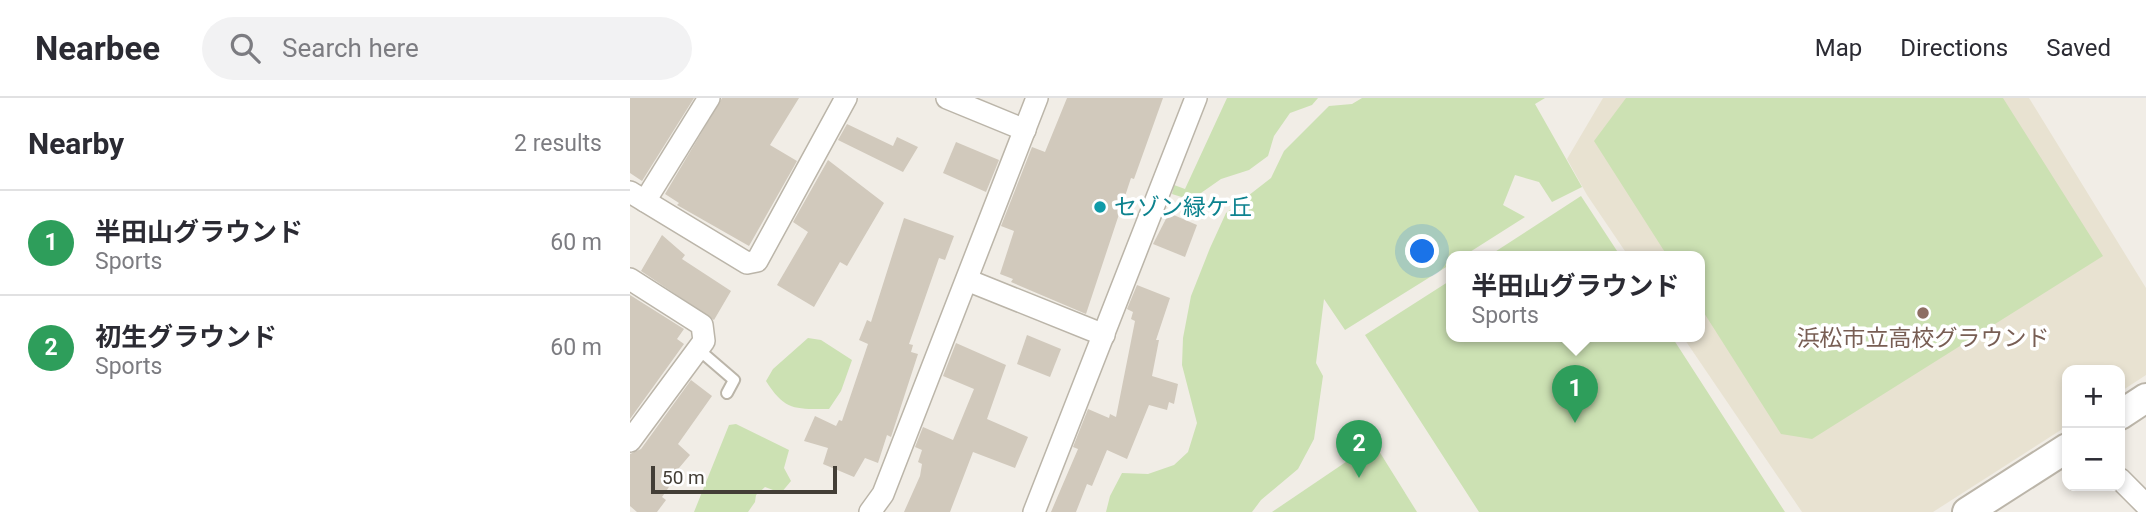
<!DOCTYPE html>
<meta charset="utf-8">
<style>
:root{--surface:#fff;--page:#f2f2f3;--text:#2b2b33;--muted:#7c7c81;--line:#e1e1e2;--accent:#e2472b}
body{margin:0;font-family:Roboto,"Noto Sans JP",sans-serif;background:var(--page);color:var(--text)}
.controls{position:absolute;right:21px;bottom:21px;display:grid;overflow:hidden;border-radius:14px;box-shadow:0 4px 10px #0003}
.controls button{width:63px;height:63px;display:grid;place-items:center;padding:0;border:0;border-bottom:2px solid var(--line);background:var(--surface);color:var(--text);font:35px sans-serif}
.scale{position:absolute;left:21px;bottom:18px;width:186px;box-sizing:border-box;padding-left:7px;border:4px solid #433e36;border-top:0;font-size:19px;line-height:24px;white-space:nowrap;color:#433e36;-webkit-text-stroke:5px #fff;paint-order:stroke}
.you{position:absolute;left:793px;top:154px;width:24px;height:24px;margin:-18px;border:5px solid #fff;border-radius:50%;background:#1a73e8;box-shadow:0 0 0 10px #1a73e833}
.badge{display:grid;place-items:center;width:46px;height:46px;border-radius:50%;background:var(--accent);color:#fff;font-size:23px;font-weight:700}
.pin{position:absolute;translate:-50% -58px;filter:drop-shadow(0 2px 4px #0008)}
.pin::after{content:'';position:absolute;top:37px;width:24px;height:21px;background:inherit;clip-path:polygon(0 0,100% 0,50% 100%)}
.popup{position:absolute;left:816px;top:153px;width:259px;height:91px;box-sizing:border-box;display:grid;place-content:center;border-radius:14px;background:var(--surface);filter:drop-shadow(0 2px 5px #0005);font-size:23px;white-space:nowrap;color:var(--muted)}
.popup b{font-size:26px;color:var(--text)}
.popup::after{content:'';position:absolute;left:50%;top:100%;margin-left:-14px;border:14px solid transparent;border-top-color:var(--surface)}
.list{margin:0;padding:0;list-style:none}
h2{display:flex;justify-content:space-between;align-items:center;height:91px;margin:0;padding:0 28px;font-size:30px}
h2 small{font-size:23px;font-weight:400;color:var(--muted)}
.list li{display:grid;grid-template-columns:46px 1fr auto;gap:21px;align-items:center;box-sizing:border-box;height:105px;padding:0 28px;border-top:2px solid var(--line)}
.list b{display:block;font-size:26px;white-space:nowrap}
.list p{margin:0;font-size:23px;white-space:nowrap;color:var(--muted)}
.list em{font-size:23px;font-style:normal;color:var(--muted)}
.icon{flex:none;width:38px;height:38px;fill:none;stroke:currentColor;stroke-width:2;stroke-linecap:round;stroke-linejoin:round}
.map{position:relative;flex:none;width:1516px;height:414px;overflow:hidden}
header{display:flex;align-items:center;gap:42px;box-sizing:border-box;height:98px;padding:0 35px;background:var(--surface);border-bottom:2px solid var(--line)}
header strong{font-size:33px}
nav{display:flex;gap:38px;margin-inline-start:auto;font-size:24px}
.search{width:490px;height:63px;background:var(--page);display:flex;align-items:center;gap:18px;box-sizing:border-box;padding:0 24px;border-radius:38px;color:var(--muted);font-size:26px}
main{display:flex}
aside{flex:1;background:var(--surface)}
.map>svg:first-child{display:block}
.education{fill:#e8e2d1}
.green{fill:#cce1b3}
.building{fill:#d1c9bc}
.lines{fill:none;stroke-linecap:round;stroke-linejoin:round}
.service-casing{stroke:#bbb5a9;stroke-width:14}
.minor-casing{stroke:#bbb5a9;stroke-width:24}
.tertiary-casing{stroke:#bbb5a9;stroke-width:32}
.service{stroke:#fff;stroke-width:10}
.minor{stroke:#fff;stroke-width:21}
.tertiary{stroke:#fff;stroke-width:28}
.culture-dot{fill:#0f9aa8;stroke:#fff;stroke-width:2.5}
.education-dot{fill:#8d6e63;stroke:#fff;stroke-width:2.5}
.labels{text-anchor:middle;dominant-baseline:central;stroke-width:7;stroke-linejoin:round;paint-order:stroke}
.culture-label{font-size:23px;fill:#0d838f;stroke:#fff;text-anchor:start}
.education-label{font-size:23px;fill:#785e54;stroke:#fff}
</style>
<header>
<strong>Nearbee</strong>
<div class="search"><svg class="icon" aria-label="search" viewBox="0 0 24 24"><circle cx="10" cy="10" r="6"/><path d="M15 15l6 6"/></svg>Search here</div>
<nav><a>Map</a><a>Directions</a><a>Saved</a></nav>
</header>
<main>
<aside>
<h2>Nearby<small>2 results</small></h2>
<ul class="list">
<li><span class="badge" style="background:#2e9e5b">1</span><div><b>半田山グラウンド</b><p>Sports</p></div><em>60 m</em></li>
<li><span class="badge" style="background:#2e9e5b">2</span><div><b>初生グラウンド</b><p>Sports</p></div><em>60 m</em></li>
</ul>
</aside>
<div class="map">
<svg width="1516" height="414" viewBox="0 0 1516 414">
<rect width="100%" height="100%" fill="#f1ede6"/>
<!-- education -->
<path class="education" d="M973,0H1399L1516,190V277L1490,294V272H1437V328L1303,414H1172L1053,239H1069V159H999L957,97L937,61Z"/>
<!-- green -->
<g class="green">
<path d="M597,0H688L682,7L660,15L644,38L638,58L619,72L591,81L561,102L542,96L544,87L555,91Z"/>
<path d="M732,0H915L905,6L952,89L922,104L909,84L885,77L873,107L895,119L832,159H821V166L715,232L694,201L686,265L693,278L684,341L668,371L631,402L622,414H476L480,398L492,375L518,376L544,367L558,354L567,325L552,267L553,240L561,198L580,150L596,115L641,80L654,53L699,8L722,6Z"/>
<path d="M996,0H1373L1473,158L1182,341L1151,336L1069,207V159H1038L964,43Z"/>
<path d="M951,98L991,159H857Z"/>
<path d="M821,182V239H1042L1155,414H849L735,237Z"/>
<path d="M178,240L191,242L222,262L211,293L199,311C165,311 155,313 136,283L143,271Z"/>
<path d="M106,326L159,352L154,370L161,383L151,395L135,389L126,397L125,404L118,414H64L99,327Z"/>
<path d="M744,345L787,414H642Z"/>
</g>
<!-- building -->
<g class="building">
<path d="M0,0H64L12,83L0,75Z"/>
<path d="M92,0H169L140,47L167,63L119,148L47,107L49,105L35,96Z"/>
<path d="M437,0H533L504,81L501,80L456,216L381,184L383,181L370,176L384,133L371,128L402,49L415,54Z"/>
<path d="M217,26L263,48L267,39L288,49L273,74L208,42Z"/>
<path d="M326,44L369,62L356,94L313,75Z"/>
<path d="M198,62L254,105L217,168L210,164L184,209L147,187L178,134L163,124Z"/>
<path d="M539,115L567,127L555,159L523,146Z"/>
<path d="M274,120L324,138L315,162L309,160L279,246L283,247L281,254L288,256L261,339L257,337L248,365L235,360L224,379L193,366L198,350L174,343L185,318L206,328L209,322L212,323L238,246L229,242L237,222L241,224Z"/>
<path d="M32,137L55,157L52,161L101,193L84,222L11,173Z"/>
<path d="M507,187L540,200L526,242H529L522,278L548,286L544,306L539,304L537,312L519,307L497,361L477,352L462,388L457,386L446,414H421L448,351L443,349L458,311L479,320L480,316L486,319L505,223L501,221L503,214L497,211Z"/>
<path d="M0,197L54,231L47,241L54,246L0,321Z"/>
<path d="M397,237L431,251L420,279L387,266Z"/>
<path d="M326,245L376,267L357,321L398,339L385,370L343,354L320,414H274L290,378L292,366L288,364L292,352L285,349L293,329L323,342L344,291L313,278Z"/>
<path d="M61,282L82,298L48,346L60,357L38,383L41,386L32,399L36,402L27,414H7L0,408V356L11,351Z"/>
</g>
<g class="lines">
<!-- service casing -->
<g class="service-casing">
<path id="service" d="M68,251L104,282L97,295"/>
</g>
<!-- minor casing -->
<g class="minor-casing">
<g id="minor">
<path d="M317,0L395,32"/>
<path d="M0,94L117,165L127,163L216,0"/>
<path d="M15,103L79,0"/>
<path d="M0,181L72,227L74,243L0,343"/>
<path d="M337,182L474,237"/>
<path d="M1490,381L1516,407"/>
<path d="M240,414L253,396L407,0"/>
<path d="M404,414L566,0"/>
</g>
</g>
<!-- tertiary casing -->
<g class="tertiary-casing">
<g id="tertiary">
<path d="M1490,317L1516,300"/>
<path d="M1337,414L1437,350"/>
</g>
</g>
<!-- service -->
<use href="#service" class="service"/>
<!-- minor -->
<use href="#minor" class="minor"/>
<!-- tertiary -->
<use href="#tertiary" class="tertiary"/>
</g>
<!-- markers -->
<circle class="culture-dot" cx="470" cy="109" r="7"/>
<circle class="education-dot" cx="1293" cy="215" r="7"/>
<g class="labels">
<!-- culture labels -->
<g class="culture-label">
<text x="484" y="109">セゾン緑ケ丘</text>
</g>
<!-- education labels -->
<g class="education-label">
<text x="1293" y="240">浜松市立高校グラウンド</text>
</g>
</g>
</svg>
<div class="controls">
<button>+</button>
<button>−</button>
</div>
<div class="scale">50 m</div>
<div class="you"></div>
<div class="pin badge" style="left:945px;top:325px;background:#2e9e5b">1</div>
<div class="popup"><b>半田山グラウンド</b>Sports</div>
<div class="pin badge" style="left:729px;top:380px;background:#2e9e5b">2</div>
</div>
</main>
